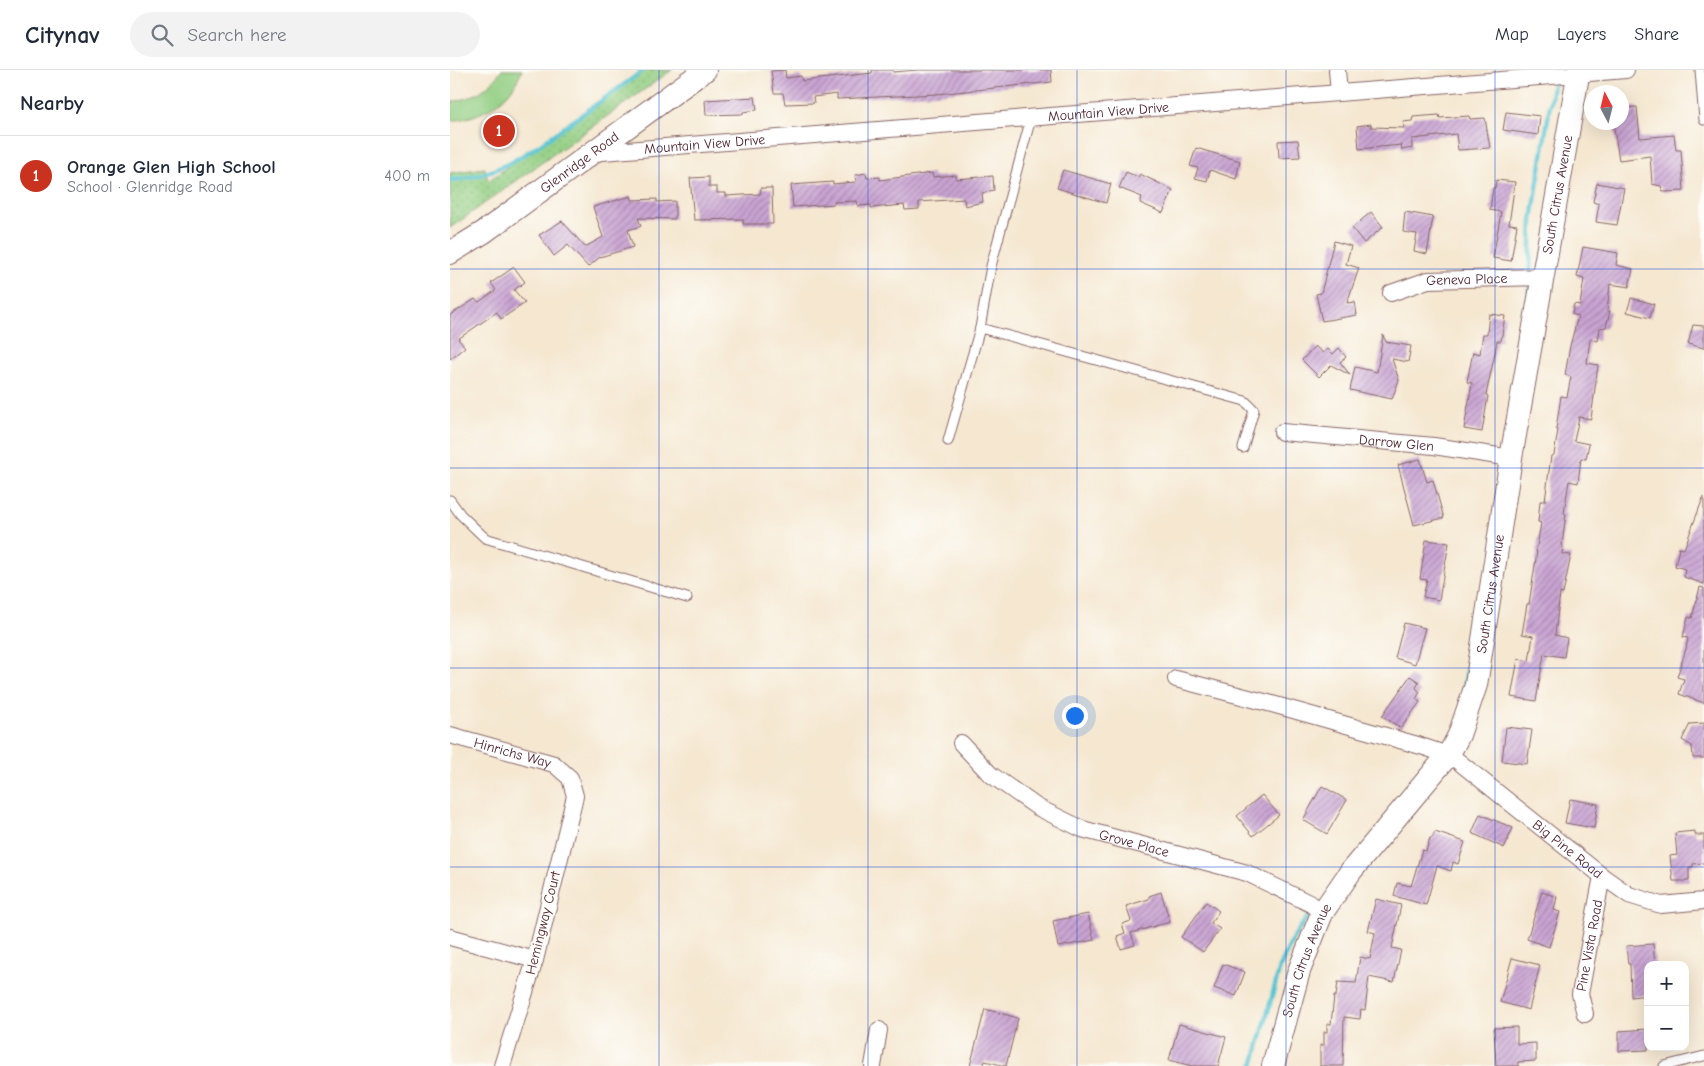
<!DOCTYPE html>
<meta charset="utf-8">
<style>
:root{--surface:#fff;--page:#f2f2f3;--text:#1f2937;--muted:#747a83;--line:#e0e1e3;--accent:#c8321e}
body{margin:0;font-family:"Comic Neue",sans-serif;background:var(--page);color:var(--text)}
.controls{position:absolute;right:15px;bottom:15px;display:grid;overflow:hidden;border-radius:10px;box-shadow:0 5px 20px #0002}
.controls button{width:45px;height:45px;display:grid;place-items:center;padding:0;border:0;border-bottom:1px solid var(--line);background:var(--surface);color:var(--text);font:25px sans-serif}
.compass{position:absolute;left:1134px;top:15px;width:45px;height:45px;border-radius:50%;background:var(--surface);box-shadow:0 5px 20px #0002;rotate:353deg}
.you{position:absolute;left:624px;top:645px;width:18px;height:18px;margin:-12px;border:4px solid #fff;border-radius:50%;background:#1a73e8;box-shadow:0 0 0 8px #1a73e833}
.badge{display:grid;place-items:center;width:32px;height:32px;border-radius:50%;background:var(--accent);color:#fff;font-size:16px;font-weight:700}
.pin{position:absolute;translate:-50% -50%;border:2px solid #fff;box-shadow:0 1px 5px #0006}
.list{margin:0;padding:0;list-style:none}
h2{display:flex;justify-content:space-between;align-items:center;height:65px;margin:0;padding:0 20px;font-size:21px}
h2 small{font-size:16px;font-weight:400;color:var(--muted)}
.list li{display:grid;grid-template-columns:32px 1fr auto;gap:15px;align-items:center;box-sizing:border-box;height:80px;padding:0 20px;border-top:1px solid var(--line)}
.list b{display:block;font-size:19px;white-space:nowrap}
.list p{margin:0;font-size:16px;white-space:nowrap;color:var(--muted)}
.list em{font-size:16px;font-style:normal;color:var(--muted)}
.icon{flex:none;width:28px;height:28px;fill:none;stroke:currentColor;stroke-width:2;stroke-linecap:round;stroke-linejoin:round}
.map{position:relative;flex:none;width:1254px;height:996px;overflow:hidden}
header{display:flex;align-items:center;gap:30px;box-sizing:border-box;height:70px;padding:0 25px;background:var(--surface);border-bottom:1px solid var(--line)}
header strong{font-size:24px}
nav{display:flex;gap:28px;margin-inline-start:auto;font-size:18px}
.search{width:350px;height:45px;background:var(--page);display:flex;align-items:center;gap:12px;box-sizing:border-box;padding:0 18px;border-radius:28px;color:var(--muted);font-size:19px}
main{display:flex}
aside{flex:1;background:var(--surface)}
.map>svg:first-child{display:block}
.grass{fill:url(#grass-dots);stroke:#6e7657}
.garden{fill:#93ce83;stroke:#6e7657}
.lines{fill:none;stroke-linecap:round;stroke-linejoin:round}
.stream{stroke:#58c4d2;stroke-width:4.5}
.building{fill:url(#building-hatch)}
.lane-casing{stroke:#866565;stroke-width:11}
.street-casing{stroke:#866565;stroke-width:18}
.secondary-casing{stroke:#866565;stroke-width:24}
.lane{stroke:#fff;stroke-width:9}
.street{stroke:#fff;stroke-width:16}
.secondary{stroke:#fff;stroke-width:22}
.grid{fill:none;stroke:#1d4ed8;stroke-width:1;stroke-opacity:0.55}
.labels{text-anchor:middle;dominant-baseline:central;stroke-width:4.5;stroke-linejoin:round;paint-order:stroke}
.street-label{font-size:14px;fill:#4a1f2b;stroke:#fdfcf7}
</style>
<header>
<strong>Citynav</strong>
<div class="search"><svg class="icon" aria-label="search" viewBox="0 0 24 24"><circle cx="10" cy="10" r="6"/><path d="M15 15l6 6"/></svg>Search here</div>
<nav><a>Map</a><a>Layers</a><a>Share</a></nav>
</header>
<main>
<aside>
<h2>Nearby<small></small></h2>
<ul class="list">
<li><span class="badge">1</span><div><b>Orange Glen High School</b><p>School · Glenridge Road</p></div><em>400 m</em></li>
</ul>
</aside>
<div class="map">
<svg width="1254" height="996" viewBox="0 0 1254 996">
<defs>
<pattern id="grass-dots" width="8" height="8" patternUnits="userSpaceOnUse" patternTransform="scale(1.25)"><rect width="8" height="8" fill="#93ce83"/><path d="M2 2h.1M6 6h.1" fill="none" stroke="#80b071" stroke-width="1.8" stroke-linecap="round"/></pattern>
<pattern id="building-hatch" width="6" height="6" patternUnits="userSpaceOnUse" patternTransform="scale(1.25)"><rect width="6" height="6" fill="#c9a4d3"/><path d="M-1 1l2-2M0 6l6-6M5 7l2-2" fill="none" stroke="#a585ab"/></pattern>
</defs>
<rect width="100%" height="100%" fill="#fdfcf7"/>
<filter id="ink" filterUnits="userSpaceOnUse"><feTurbulence type="fractalNoise" baseFrequency=".02" numOctaves="2"/><feDisplacementMap in="SourceGraphic" scale="10" xChannelSelector="R" yChannelSelector="G"/><feConvolveMatrix kernelMatrix="1 2 1 2 8 2 1 2 1" color-interpolation-filters="sRGB"/></filter>
<filter id="wash" filterUnits="userSpaceOnUse"><feTurbulence type="fractalNoise" baseFrequency=".0096" numOctaves="4" result="noise"/><feDisplacementMap in="SourceGraphic" scale="20" xChannelSelector="R" yChannelSelector="G"/><feGaussianBlur stdDeviation="1.12" result="paint"/><feColorMatrix in="noise" values="0 0 0 0 0 0 0 0 0 0 0 0 0 0 0 0 0 1.4 0 .05"/><feComposite in="paint" operator="in"/></filter>
<g filter="url(#wash)">
<rect width="100%" height="100%" fill="#f5e7d0"/>
<!-- grass -->
<path class="grass" d="M192,0H222L0,158V103L35,98L38,111Z"/>
<!-- garden -->
<path class="garden" d="M51,0H72C61,31 32,48 0,51V32C22,29 40,19 51,0Z"/>
<g class="lines">
<!-- stream -->
<g class="stream">
<path d="M0,110C47,108 82,80 119,54C144,36 169,18 194,0"/>
<path d="M1079,222L1082,150L1104,9"/>
<path d="M1014,619L1019,587"/>
<path d="M964,709L979,690"/>
<path d="M803,996L830,897L843,868L861,842"/>
</g>
</g>
<g id="blocks">
<!-- building -->
<g class="building">
<path d="M335,0L336,8L351,6L352,11L422,3V0H443V2L468,0H601L602,12L487,24L387,29V24L363,27L364,33L335,34L333,23H324L321,1Z"/>
<path d="M305,27L307,40L293,42V44L256,45L255,30Z"/>
<path d="M1187,37L1190,68L1224,65L1226,80H1231L1234,121L1213,122L1211,116L1202,114L1200,86L1169,90L1163,52H1172V38Z"/>
<path d="M1056,42L1090,46L1088,65L1053,60Z"/>
<path d="M989,45L990,48L1019,46L1020,49L1035,48L1040,78L1008,80L1006,64L962,69V78L952,80L951,75L909,79L907,56L921,54V57L954,58L953,52L962,51L963,47Z"/>
<path d="M848,70L850,87L829,88L828,71Z"/>
<path d="M746,78L790,91L786,109L760,100L757,111L745,108L748,98L740,96Z"/>
<path d="M613,100L661,114L656,133L607,118Z"/>
<path d="M676,102L688,107L690,104L723,120L713,143L690,133L692,127L669,118Z"/>
<path d="M416,103L417,108L430,107V110L482,103L483,107L506,105V109L543,106L544,120L532,123L533,132L515,136L514,129L469,132V139L455,140L454,135L421,138V135L408,136L407,131L384,132V134L343,137L341,115L383,112V114L406,112L405,105Z"/>
<path d="M259,107V117H267V123H276V126L310,124L311,118H322L323,154H293V149L244,150L240,108Z"/>
<path d="M1046,110L1065,112L1059,154L1067,155L1061,191L1043,188L1051,142L1040,140L1043,118H1045Z"/>
<path d="M1147,113L1174,118L1167,155L1146,152L1149,134L1143,132Z"/>
<path d="M181,126L182,130L207,129V132L225,131V149L188,148L191,156L178,160L183,177L150,187L138,197L118,175L104,186L89,165L112,151L135,177L153,167L143,137Z"/>
<path d="M921,142L933,157L914,173L902,158Z"/>
<path d="M955,142L983,147L977,184L964,181L967,164L953,162Z"/>
<path d="M884,171L901,176L896,194L909,198L897,233L905,232L907,245L872,251L866,224L871,223Z"/>
<path d="M1133,177L1168,183L1166,195L1183,199L1179,217L1160,214L1157,241H1160L1156,257L1150,258L1148,271L1140,269L1137,293L1148,295L1141,349L1129,347L1124,371L1139,374L1136,389L1131,388L1128,413L1119,411L1114,443L1116,444L1112,475L1113,476L1112,484L1121,485L1113,524L1110,523L1105,565L1117,568L1114,587L1094,584L1086,631L1061,627L1068,589L1079,591L1083,566L1072,564L1077,534H1079L1087,482H1086L1091,453L1088,452L1090,431H1095L1101,386L1104,385L1108,360L1106,359L1111,326L1117,327L1121,307L1115,305L1120,276L1128,246L1122,244L1124,234L1130,235L1134,209L1127,207Z"/>
<path d="M64,197L75,212L64,220L75,233L51,249L47,242L8,269L15,277L0,289V245L25,229L29,232L46,220L41,213Z"/>
<path d="M1181,228L1204,234L1200,248L1177,242Z"/>
<path d="M1039,244L1055,246L1051,271H1047L1045,283L1036,325L1038,326L1032,362L1014,359L1022,313L1017,312L1023,282L1030,284L1033,264H1037Z"/>
<path d="M1243,255L1254,256V278L1238,274Z"/>
<path d="M933,265L936,272L961,276L958,292L942,289L949,310L942,329L900,320L905,297L927,302Z"/>
<path d="M865,276L873,283L878,279L883,284L889,278L896,287L890,292L900,305L881,295L869,307L852,290Z"/>
<path d="M970,389L977,412L983,410L994,448L964,455L948,395Z"/>
<path d="M1253,428H1254V514L1234,507L1235,499L1225,496L1229,478L1234,479Z"/>
<path d="M976,470L999,473L989,530L973,527L977,510L970,509Z"/>
<path d="M1250,517L1254,518V633L1229,624L1234,609L1227,607L1236,579L1238,568L1233,567L1238,547L1242,548Z"/>
<path d="M954,553L975,558L965,594L945,588Z"/>
<path d="M960,606L969,612L966,618L970,622L966,629L970,632L951,658L932,646Z"/>
<path d="M1254,653V688H1243L1242,676L1232,670L1240,654Z"/>
<path d="M1056,657L1082,660L1077,694L1052,691Z"/>
<path d="M872,716L897,730L877,764L853,750Z"/>
<path d="M812,725L829,745L803,766L787,746Z"/>
<path d="M1120,729L1148,734L1144,758L1115,753Z"/>
<path d="M1030,744L1063,758L1054,778L1022,763Z"/>
<path d="M1245,761V765H1254V793L1243,794V797H1239V811H1223L1220,786L1227,785L1225,763Z"/>
<path d="M985,762L1015,772L1008,794L1003,792L1001,801L987,796L976,835L944,826L947,813L961,816L972,780L976,781L980,768H982Z"/>
<path d="M711,822L720,852L681,863L685,875L671,879L667,866L675,863L672,854L681,851L676,836L699,829V826Z"/>
<path d="M1092,822L1107,827L1104,840L1110,842L1099,877L1077,869Z"/>
<path d="M926,829L951,835L942,878L951,880L944,912L919,907L915,940L911,939L910,949L894,947L893,996H870V975H874V962H877V954H881L884,926H886L888,912L906,913L910,887L920,889L925,863L918,861Z"/>
<path d="M756,832L769,841L761,853L770,859L753,882L731,867Z"/>
<path d="M638,844L644,870L608,877L603,851Z"/>
<path d="M1203,874L1205,895H1198V925L1181,927L1180,894H1178L1176,876Z"/>
<path d="M1062,888L1090,895L1079,940L1050,932Z"/>
<path d="M773,894L795,902L786,926L764,918Z"/>
<path d="M535,939L568,948L556,996L535,991L533,996H520Z"/>
<path d="M729,954L776,967L768,996H742L719,990Z"/>
<path d="M1067,957V974L1086,973V991L1068,992V996H1046L1044,958Z"/>
<path d="M1198,959V980L1169,981V961Z"/>
</g>
</g>
</g>
<g filter="url(#ink)">
<use href="#blocks" fill-opacity="0" stroke="#866565" stroke-width="1"/>
<g class="lines">
<!-- lane casing -->
<g class="lane-casing">
<g id="lane">
<path d="M1250,0L1254,50"/>
<path d="M530,258L795,331L804,340L793,378"/>
<path d="M498,371L530,258L541,196L581,48"/>
<path d="M0,430L11,445L35,468L237,528"/>
<path d="M1214,996L1254,986"/>
</g>
</g>
<!-- street casing -->
<g class="street-casing">
<g id="street">
<path d="M887,0L889,23"/>
<path id="s1" d="M140,83L1176,0"/>
<path id="s2" d="M941,223L978,210L1093,207"/>
<path id="s3" d="M832,362L984,376L1061,388"/>
<path d="M726,609L822,634L971,676L998,685"/>
<path id="s4" d="M0,665L104,694L120,708L125,726L85,890L52,996"/>
<path id="s5" d="M511,673L540,704L587,737L632,759L797,803L861,834L872,843"/>
<path id="s6" d="M999,684L1152,806L1179,825L1211,835L1254,831"/>
<path d="M0,867L85,890"/>
<path id="s7" d="M1135,944L1130,924L1152,806"/>
<path d="M423,996L429,960"/>
</g>
</g>
<!-- secondary casing -->
<g class="secondary-casing">
<g id="secondary">
<path id="s8" d="M0,183L34,162L255,0"/>
<path id="s9" d="M823,996L849,901L872,843L901,801L999,684L1009,665L1026,615L1061,388L1129,0"/>
</g>
</g>
<!-- lane -->
<use href="#lane" class="lane"/>
<!-- street -->
<use href="#street" class="street"/>
<!-- secondary -->
<use href="#secondary" class="secondary"/>
</g>
</g>
<!-- grid -->
<path class="grid" d="M209,0V996M418,0V996M627,0V996M836,0V996M1045,0V996M0,199H1254M0,398H1254M0,598H1254M0,797H1254"/>
<g class="labels">
<!-- street labels -->
<g class="street-label">
<text stroke="none"><textPath href="#s1" startOffset="520">Mountain View Drive</textPath></text>
<text stroke="none"><textPath href="#s1" startOffset="115">Mountain View Drive</textPath></text>
<text stroke="none"><textPath href="#s8" startOffset="158">Glenridge Road</textPath></text>
<text stroke="none"><textPath href="#s9" startOffset="936">South Citrus Avenue</textPath></text>
<text stroke="none"><textPath href="#s2" startOffset="78">Geneva Place</textPath></text>
<text stroke="none"><textPath href="#s3" startOffset="115">Darrow Glen</textPath></text>
<text stroke="none"><textPath href="#s9" startOffset="531">South Citrus Avenue</textPath></text>
<text stroke="none"><textPath href="#s4" startOffset="65">Hinrichs Way</textPath></text>
<text stroke="none"><textPath href="#s5" startOffset="204">Grove Place</textPath></text>
<text stroke="none"><textPath href="#s6" startOffset="152">Big Pine Road</textPath></text>
<text transform="translate(93 853) rotate(-76)">Hemingway Court</text>
<text stroke="none"><textPath href="#s7" startOffset="70">Pine Vista Road</textPath></text>
<text stroke="none"><textPath href="#s9" startOffset="111">South Citrus Avenue</textPath></text>
</g>
</g>
</svg>
<div class="controls">
<button>+</button>
<button>−</button>
</div>
<svg class="compass" viewBox="-18 -18 36 36"><path d="M0-13l5 13h-10z" fill="#e53935"/><path d="M0 13l5-13h-10z" fill="#747a83"/></svg>
<div class="you"></div>
<div class="pin badge" style="left:49px;top:61px">1</div>
</div>
</main>
